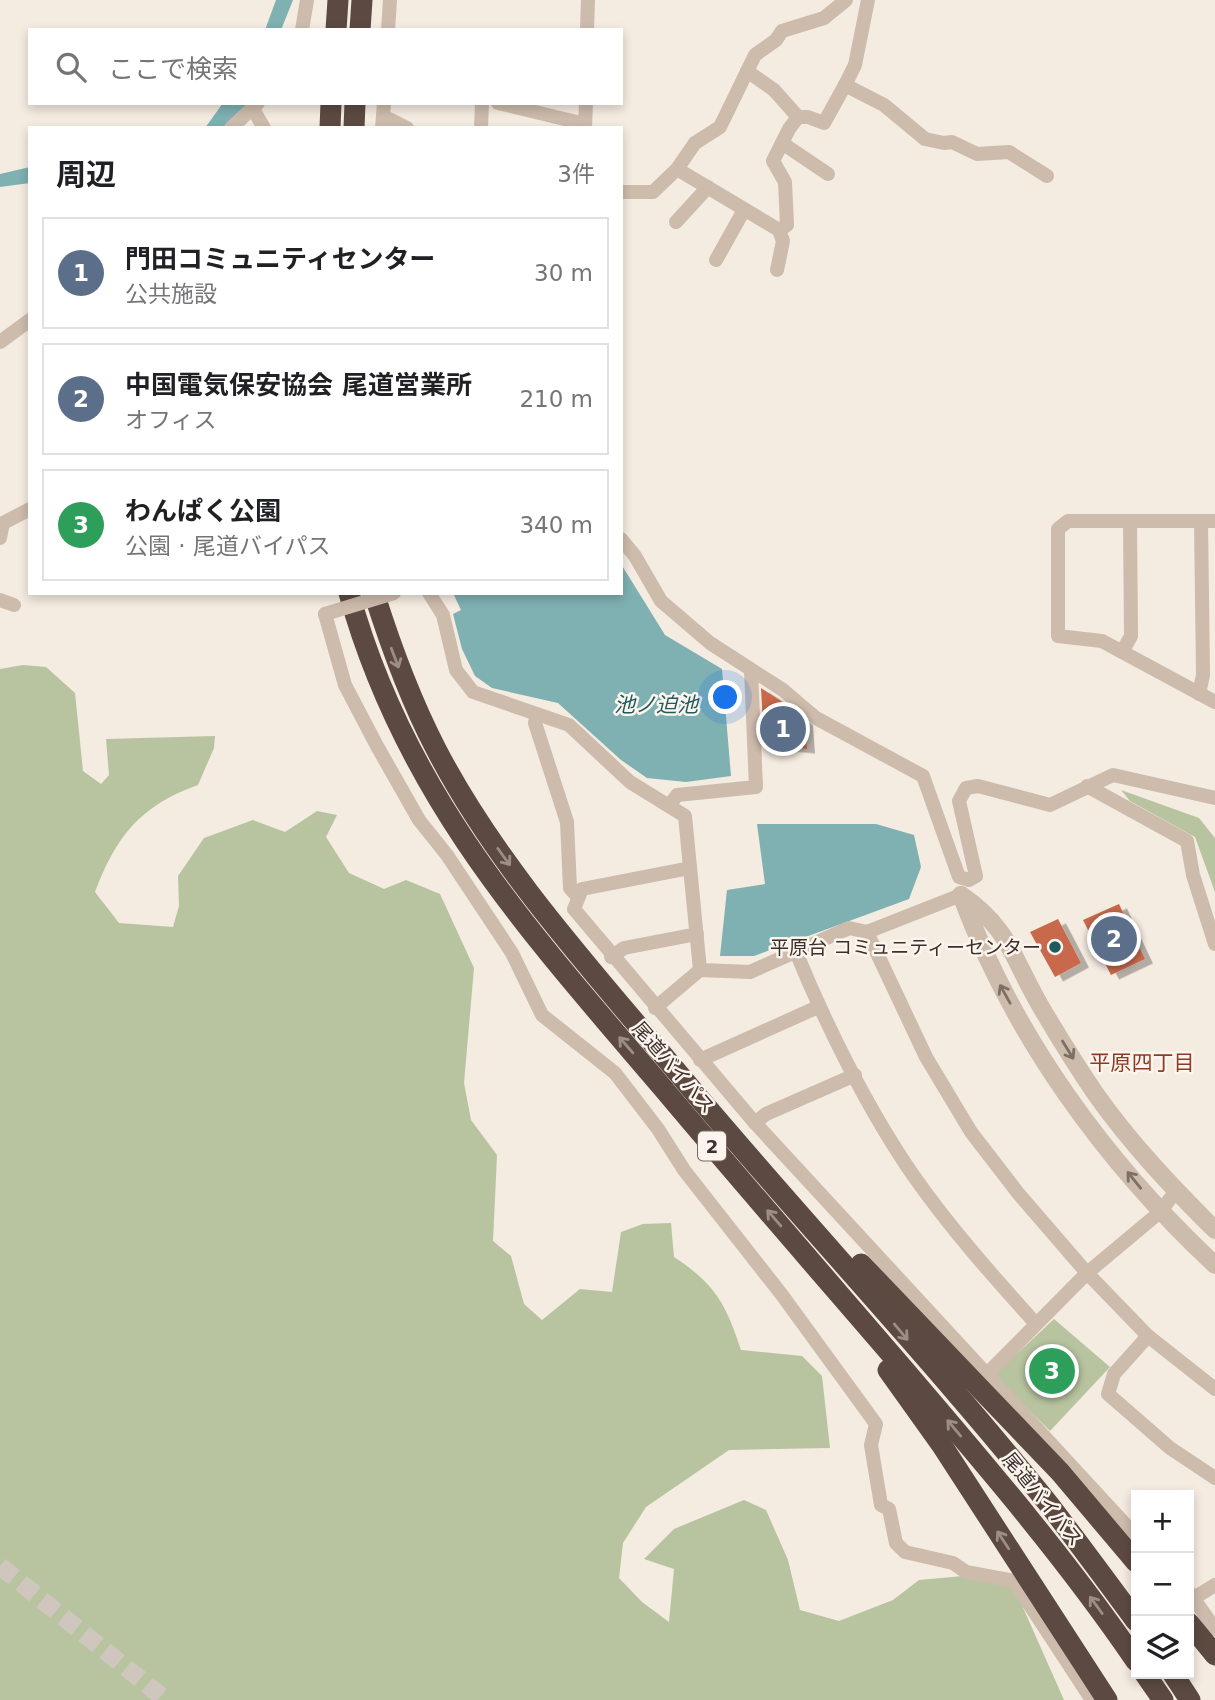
<!DOCTYPE html>
<html lang="ja">
<meta charset="utf-8">
<style>
:root{--surface:#fff;--page:#f2f2f2;--text:#202124;--muted:#757577;--line:#e0e0e0;--accent:#1f5a5e}
body{margin:0;font-family:"DejaVu Sans","Noto Sans JP",sans-serif;background:var(--page);color:var(--text)}
.controls{position:absolute;right:21px;bottom:21px;display:grid;overflow:hidden;border-radius:0px;box-shadow:0 4px 10px #0003}
.controls button{width:63px;height:63px;display:grid;place-items:center;padding:0;border:0;border-bottom:2px solid var(--line);background:var(--surface);color:var(--text);font:35px sans-serif}
.you{position:absolute;left:726px;top:698px;width:24px;height:24px;margin:-18px;border:5px solid #fff;border-radius:50%;background:#1a73e8;box-shadow:0 0 0 10px #1a73e833}
.badge{display:grid;place-items:center;width:46px;height:46px;border-radius:50%;background:var(--accent);color:#fff;font-size:23px;font-weight:700}
.pin{position:absolute;translate:-50% -50%;border:4px solid #fff;box-shadow:0 2px 7px #0006}
.list{margin:0;padding:0;list-style:none}
h2{display:flex;justify-content:space-between;align-items:center;height:91px;margin:0;padding:0 28px;font-size:30px}
h2 small{font-size:23px;font-weight:400;color:var(--muted)}
.list li{display:grid;grid-template-columns:46px 1fr auto;gap:21px;align-items:center;box-sizing:border-box;height:112px;margin:0 14px 14px;padding:0 14px;border:2px solid var(--line);border-radius:0px}
.list b{display:block;font-size:26px;white-space:nowrap}
.list p{margin:0;font-size:23px;white-space:nowrap;color:var(--muted)}
.list em{font-size:23px;font-style:normal;color:var(--muted)}
.icon{flex:none;width:38px;height:38px;fill:none;stroke:currentColor;stroke-width:2;stroke-linecap:round;stroke-linejoin:round}
.map{position:relative;flex:none;width:1215px;height:1700px;overflow:hidden}
.search{position:absolute;background:var(--surface);box-shadow:0 4px 10px #0003;left:28px;top:28px;width:595px;height:77px;display:flex;align-items:center;gap:18px;box-sizing:border-box;padding:0 24px;border-radius:0px;color:var(--muted);font-size:26px}
.panel{position:absolute;background:var(--surface);box-shadow:0 4px 10px #0003;left:28px;top:126px;width:595px;height:469px;border-radius:0px}
.map>svg:first-child{display:block}
.green{fill:#b8c4a0}
.water{fill:#7fb0b2}
.building{fill:#c8694b;filter:url(#shadow)}
.lines{fill:none;stroke-linecap:round;stroke-linejoin:round}
.tertiary-tunnel{stroke:#cfc6bd;stroke-width:18;stroke-dasharray:18 9;stroke-linecap:butt}
.minor{stroke:#cdbbac;stroke-width:14}
.tertiary{stroke:#cdbbac;stroke-width:18}
.motorway{stroke:#5c4a42;stroke-width:21}
.minor-bridge{stroke:#cdbbac;stroke-width:14}
.oneway{stroke:#9c8e87}
.oneway2{stroke:#7d6f65}
.poi-dot{fill:#1f5a5e;stroke:#fbf5ee;stroke-width:2.5}
.labels{text-anchor:middle;dominant-baseline:central;stroke-width:5;stroke-linejoin:round;paint-order:stroke}
.shield{fill:#fbf5ee;stroke:#756b66;stroke-width:2}
.shield-label{font-size:18px;font-weight:bold;fill:#3b302b}
.poi-label{font-size:19px;fill:#3b302b;stroke:#fbf5ee;text-anchor:end}
.street-label{font-size:19px;fill:#3b302b;stroke:#fbf5ee}
.water-label{font-size:21px;font-style:italic;fill:#1f5a5e;stroke:#fbf5ee}
.neighbourhood-label{font-size:21px;fill:#8c3b22;stroke:#fbf5ee}
</style>
<div class="map">
<svg width="1215" height="1700" viewBox="0 0 1215 1700">
<defs>
<filter id="shadow"><feDropShadow dx="8" dy="4.5" stdDeviation="0" flood-color="#0004"/></filter>
</defs>
<rect width="100%" height="100%" fill="#f4ebe1"/>
<!-- green -->
<g class="green">
<path d="M23,665L46,667L75,693L83,771L101,784L109,775L106,739L215,736L214,748L198,785C141,805 116,836 95,892L119,923L173,927L179,906L178,876L204,838L253,820L285,832L317,811L337,815L326,837L349,873L384,889L406,880L440,894L474,968L464,1083L471,1120L497,1155L493,1241L511,1256L524,1304L542,1320L580,1289L612,1292L621,1232L643,1224L671,1223L674,1257C715,1284 726,1304 741,1350L802,1356L822,1376L830,1448L729,1450L646,1507L623,1543L619,1578L642,1602L669,1622L674,1569L644,1559L674,1529L744,1500L766,1510L788,1560L800,1610L839,1621L893,1600L919,1580L963,1576L1003,1580L1017,1594L1064,1700H0V669Z"/>
<path d="M1121,790L1199,818L1215,838V892L1195,837L1130,801Z"/>
<path d="M1054,1319L1110,1367L1050,1431L994,1375Z"/>
</g>
<!-- water -->
<g class="water">
<path d="M276,0H293L281,30H265Z"/>
<path d="M223,103H248L224,128H205Z"/>
<path d="M30,167V183L0,187V174Z"/>
<path d="M621,564L665,635L722,669L731,776L686,782L647,778L621,760L558,703L492,688L475,676L462,649L453,614L461,610L453,593H621Z"/>
<path d="M757,824H876L914,835L921,867L909,899L754,956H720L727,890L765,884Z"/>
</g>
<!-- building -->
<g class="building">
<path d="M761,688L781,701L786,713H796L805,721L807,749L764,745Z"/>
<path d="M1119,904L1145,959L1111,975L1083,920Z"/>
<path d="M1058,919L1081,963L1055,977L1030,932Z"/>
</g>
<g class="lines">
<!-- tertiary-tunnel -->
<path class="tertiary-tunnel" d="M0,1566L166,1700"/>
<!-- minor -->
<g class="minor">
<path d="M868,0L855,65L845,85L884,105L925,139L944,143L952,142L977,154L1009,152L1047,176"/>
<path d="M302,30L307,0"/>
<path d="M388,30L390,0"/>
<path d="M587,30L588,0"/>
<path d="M747,71L774,90L798,117"/>
<path d="M498,103L585,124"/>
<path d="M253,109L264,128"/>
<path d="M383,116L407,128"/>
<path d="M231,128L258,103"/>
<path d="M382,128L384,103"/>
<path d="M481,128L482,103"/>
<path d="M585,128L586,103"/>
<path d="M782,143L828,174"/>
<path d="M677,169L779,230L787,225L785,182L773,161L789,129L798,117H808L824,123L845,85"/>
<path d="M621,192H653L677,169L695,143L720,127L755,55L776,40L782,31L824,18L846,0"/>
<path d="M676,222L708,187"/>
<path d="M716,260L744,210"/>
<path d="M777,270L783,241L779,230"/>
<path d="M0,342L30,320"/>
<path d="M1215,521H1068L1058,529V636L1102,641L1215,702"/>
<path d="M0,538L3,523L30,509"/>
<path d="M621,539L635,556L661,601L710,643L783,690L816,718L923,776L959,877L969,880L976,876L959,801L966,788L978,786L1050,805L1113,775L1215,798"/>
<path d="M429,593L443,615L456,670L473,692L569,725L630,782L685,816L700,970"/>
<path d="M0,600L14,605"/>
<path d="M325,614L345,685L377,746L419,820L447,855L512,953L542,1015L615,1073L658,1129L684,1170L782,1295L876,1424L871,1445L881,1505L889,1509L896,1543L905,1552L953,1563L966,1572L1014,1581L1092,1700"/>
<path d="M1122,652L1131,636L1130,521"/>
<path d="M1199,694L1203,675L1201,521"/>
<path d="M537,715L535,723L567,822L570,888L578,897"/>
<path d="M1087,786L1187,841L1193,875L1215,944"/>
<path d="M669,806L677,795L756,787L751,670"/>
<path d="M690,868L582,889L574,909L755,1123L1136,1536"/>
<path d="M867,932L926,1057L971,1132L1018,1193L1087,1273L1148,1336L1215,1389"/>
<path d="M796,952C826,1025 868,1110 913,1175C950,1228 993,1276 1036,1324"/>
<path d="M611,957L624,948L697,934"/>
<path d="M655,1008L700,970L750,972L849,928L867,932L961,895"/>
<path d="M700,1060L818,1007"/>
<path d="M755,1123L766,1114L855,1075"/>
<path d="M1148,1336L1114,1374L1108,1394L1170,1448L1215,1478"/>
<path d="M987,1374L1087,1273L1160,1212L1176,1191"/>
<path d="M1189,1592L1215,1629"/>
<path d="M1194,1598L1215,1585"/>
</g>
<!-- tertiary -->
<g class="tertiary">
<path d="M961,895C1014,1037 1105,1162 1215,1265"/>
<path d="M961,895C1010,928 1013,960 1041,1007C1058,1036 1076,1065 1095,1093C1130,1143 1172,1187 1215,1230"/>
</g>
<!-- motorway -->
<g class="motorway">
<path d="M336,30L338,0"/>
<path d="M360,30L362,0"/>
<path d="M330,128L331,103"/>
<path d="M354,128L355,103"/>
<path d="M349,593C405,796 529,931 662,1087C741,1181 822,1274 902,1367C983,1462 1065,1557 1136,1661"/>
<path d="M374,593C391,647 410,699 436,749C499,871 601,980 688,1085C807,1227 935,1362 1051,1507C1080,1545 1108,1583 1136,1621"/>
<path d="M861,1264L1060,1472L1136,1562"/>
<path d="M888,1370L943,1447L1107,1700"/>
<path d="M1189,1623L1215,1655"/>
<path d="M1145,1674L1163,1700"/>
<path d="M1173,1674L1190,1700"/>
</g>
<!-- minor-bridge -->
<path class="minor-bridge" d="M325,614L394,593"/>
</g>
<!-- one-way arrows -->
<defs><path id="oneway-shaft" d="M-6 0H5M1.5-3L5.5 0L1.5 3" fill="none" stroke-width="1.6" stroke-linecap="round" stroke-linejoin="round" transform="scale(1.75)"/></defs>
<g class="oneway">
<use href="#oneway-shaft" transform="translate(395 658) rotate(69)"/>
<use href="#oneway-shaft" transform="translate(504 857) rotate(54)"/>
<use href="#oneway-shaft" transform="translate(626 1045) rotate(-131)"/>
<use href="#oneway-shaft" transform="translate(774 1218) rotate(-131)"/>
<use href="#oneway-shaft" transform="translate(901 1332) rotate(50)"/>
<use href="#oneway-shaft" transform="translate(954 1428) rotate(-130)"/>
<use href="#oneway-shaft" transform="translate(1003 1540) rotate(-123)"/>
<use href="#oneway-shaft" transform="translate(1096 1605) rotate(-126)"/>
</g>
<g class="oneway2">
<use href="#oneway-shaft" transform="translate(1005 994) rotate(-119)"/>
<use href="#oneway-shaft" transform="translate(1068 1050) rotate(58)"/>
<use href="#oneway-shaft" transform="translate(1134 1180) rotate(-129)"/>
</g>
<!-- markers -->
<circle class="poi-dot" cx="1055" cy="947" r="7"/>
<g class="labels">
<!-- shield labels -->
<rect class="shield" x="698" y="1131.5" width="28" height="29" rx="5"/>
<g class="shield-label">
<text x="712" y="1146">2</text>
</g>
<!-- poi labels -->
<g class="poi-label">
<text x="1041" y="947">平原台 コミュニティーセンター</text>
</g>
<!-- street labels -->
<g class="street-label">
<text transform="translate(674 1067) rotate(49)">尾道バイパス</text>
<text transform="translate(1043 1499) rotate(51)">尾道バイパス</text>
</g>
<!-- water labels -->
<g class="water-label">
<text x="656" y="705">池ノ迫池</text>
</g>
<!-- neighbourhood labels -->
<g class="neighbourhood-label">
<text x="1142" y="1063">平原四丁目</text>
</g>
</g>
</svg>
<div class="controls">
<button>+</button>
<button>−</button>
<button><svg class="icon" aria-label="layers" viewBox="0 0 24 24"><path d="M12 4l9 5-9 5-9-5zM3 14l9 5 9-5"/></svg></button>
</div>
<div class="you"></div>
<div class="pin badge" style="left:783px;top:729px;background:#5c6f8a">1</div>
<div class="pin badge" style="left:1114px;top:939px;background:#5c6f8a">2</div>
<div class="pin badge" style="left:1052px;top:1371px;background:#2e9e5b">3</div>
<div class="search"><svg class="icon" aria-label="search" viewBox="0 0 24 24"><circle cx="10" cy="10" r="6"/><path d="M15 15l6 6"/></svg>ここで検索</div>
<section class="panel">
<h2>周辺<small>3件</small></h2>
<ul class="list">
<li><span class="badge" style="background:#5c6f8a">1</span><div><b>門田コミュニティセンター</b><p>公共施設</p></div><em>30 m</em></li>
<li><span class="badge" style="background:#5c6f8a">2</span><div><b>中国電気保安協会 尾道営業所</b><p>オフィス</p></div><em>210 m</em></li>
<li><span class="badge" style="background:#2e9e5b">3</span><div><b>わんぱく公園</b><p>公園 · 尾道バイパス</p></div><em>340 m</em></li>
</ul>
</section>
</div>
